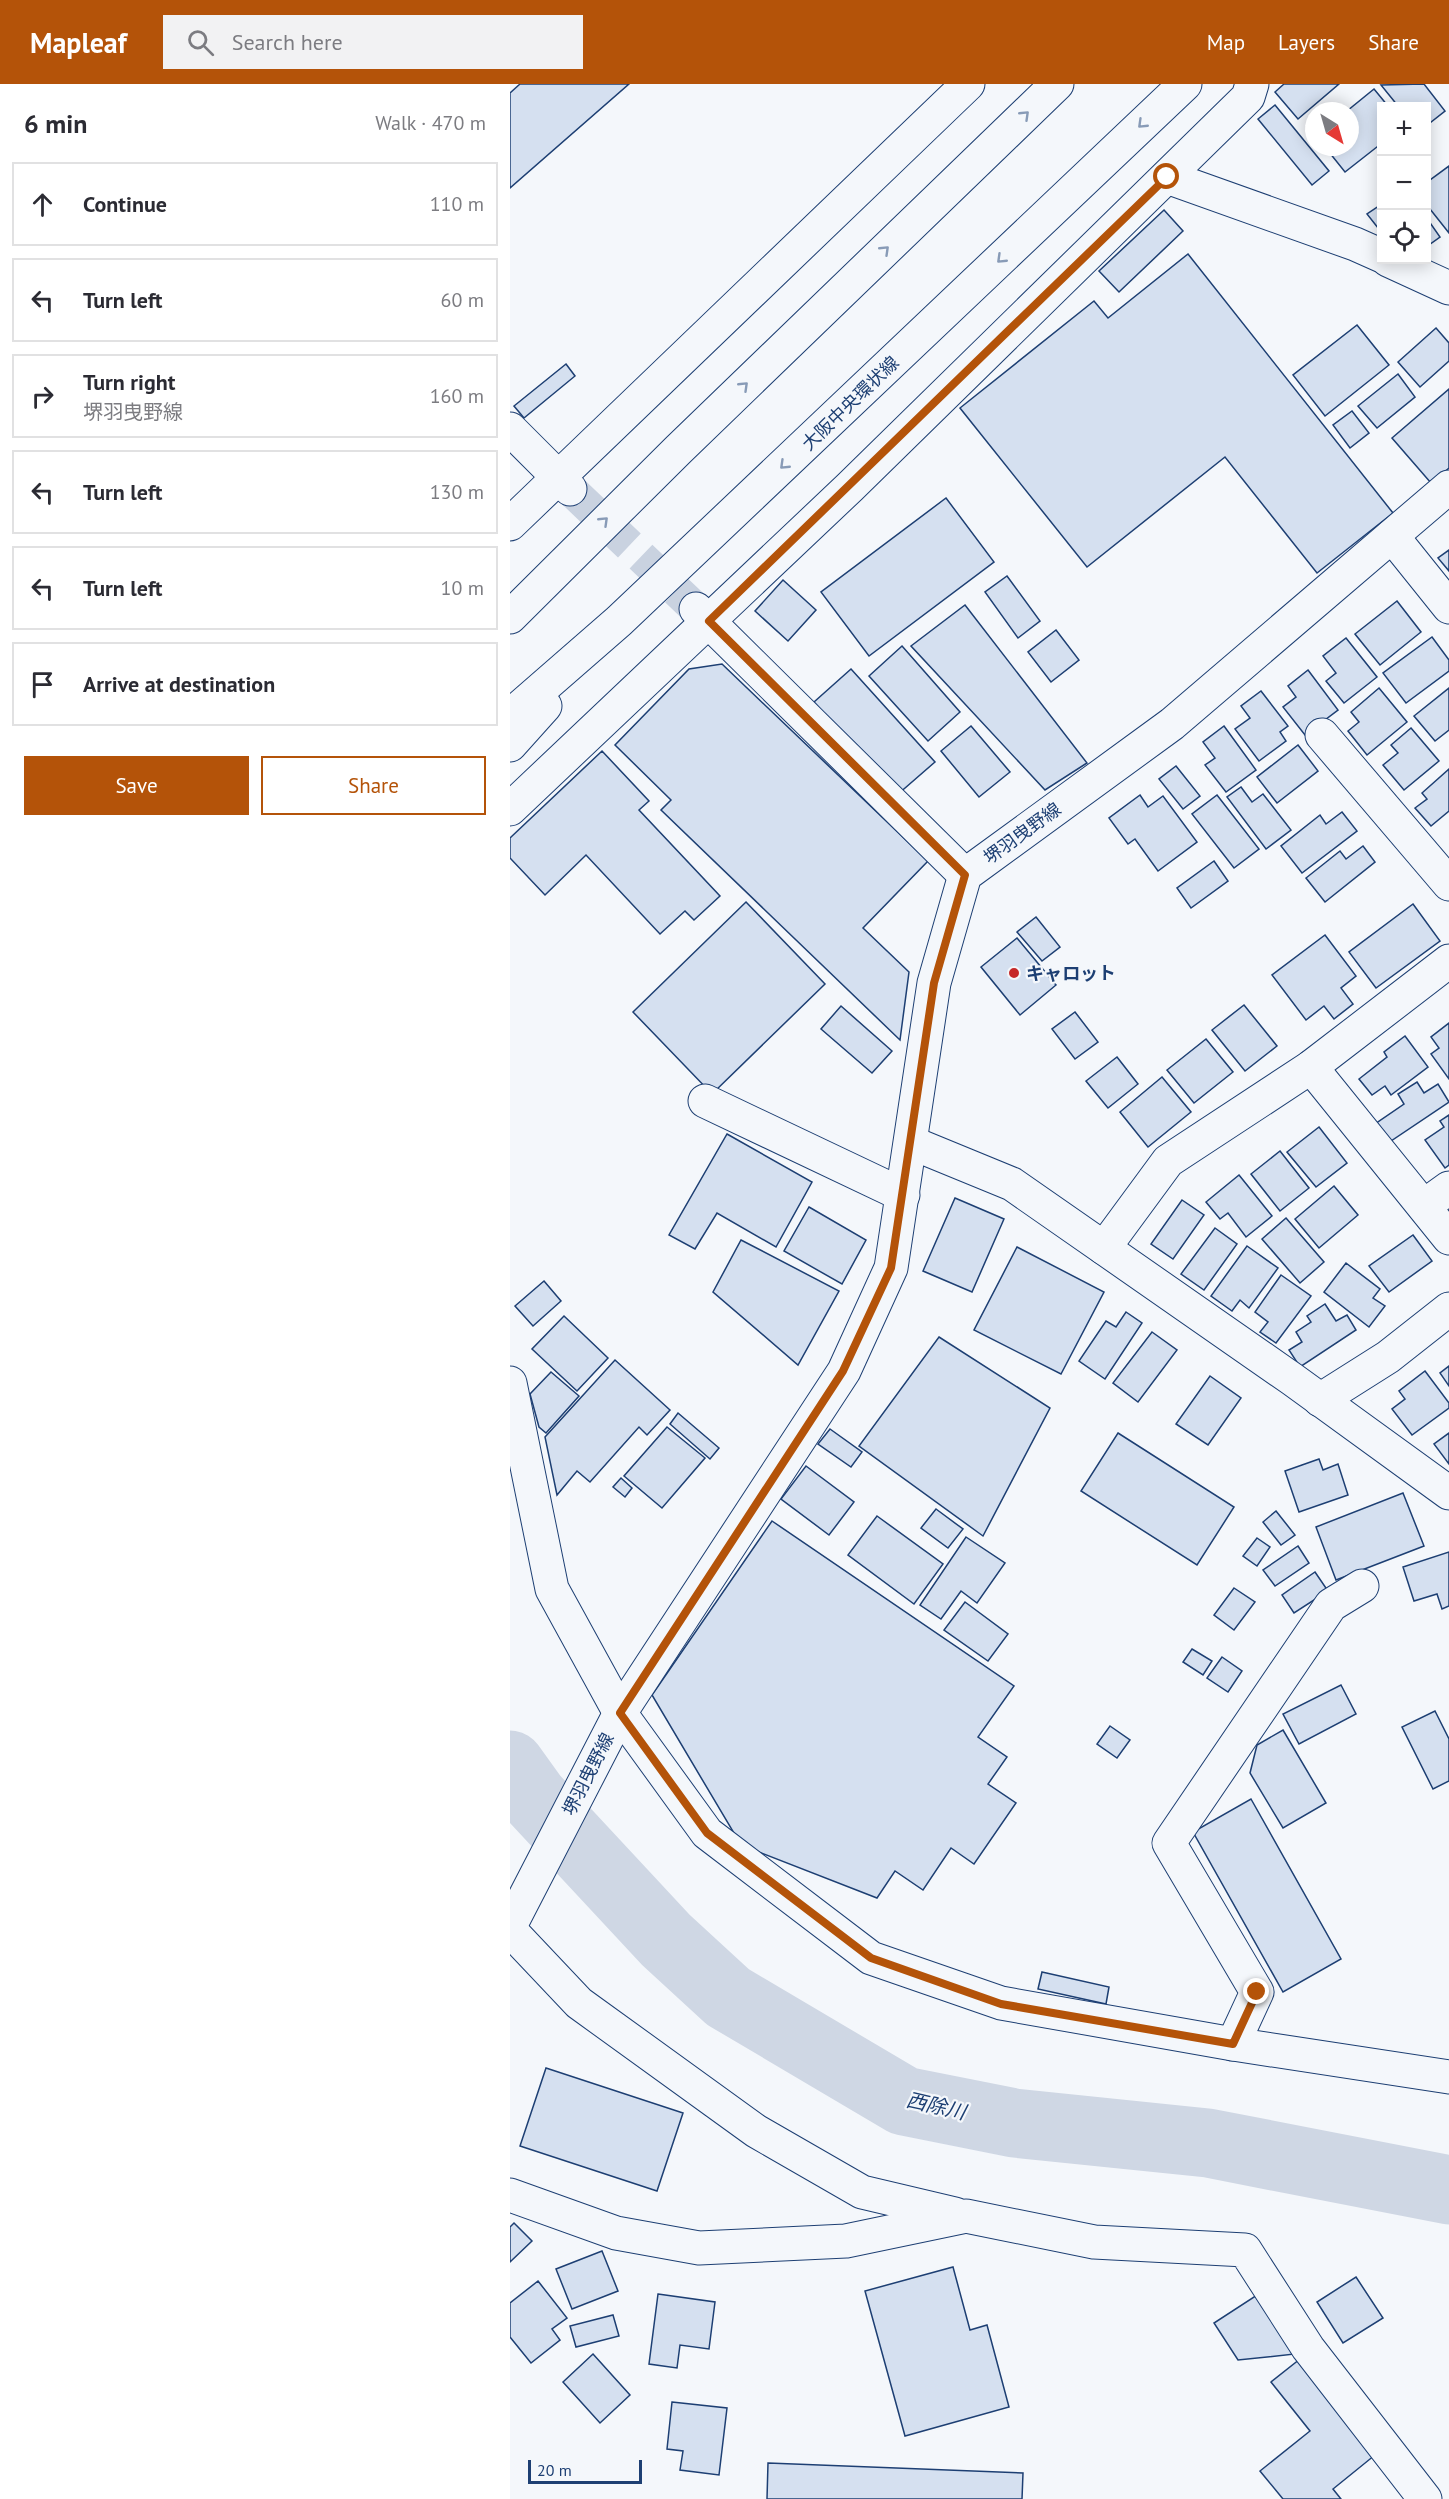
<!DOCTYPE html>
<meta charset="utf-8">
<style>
:root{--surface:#fff;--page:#f2f2f3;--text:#2b2b33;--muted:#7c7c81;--line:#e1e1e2;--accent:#b45309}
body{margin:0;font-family:"PT Sans","Noto Sans JP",sans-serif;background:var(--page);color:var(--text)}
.controls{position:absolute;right:18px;top:18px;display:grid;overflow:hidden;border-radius:0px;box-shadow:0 3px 15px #0003}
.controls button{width:54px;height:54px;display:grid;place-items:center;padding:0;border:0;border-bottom:2px solid var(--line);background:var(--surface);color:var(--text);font:30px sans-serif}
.compass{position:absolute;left:795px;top:18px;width:54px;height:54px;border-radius:50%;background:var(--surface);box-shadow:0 3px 15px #0003;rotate:143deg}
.scale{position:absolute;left:18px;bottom:15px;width:114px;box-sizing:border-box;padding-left:6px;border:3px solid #1d3f73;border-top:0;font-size:16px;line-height:21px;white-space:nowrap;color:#1d3f73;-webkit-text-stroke:4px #f4f7fb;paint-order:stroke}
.stop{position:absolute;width:18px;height:18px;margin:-14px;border:4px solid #b45309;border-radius:50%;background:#fff}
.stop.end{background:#b45309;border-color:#fff;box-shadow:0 2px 6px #0008}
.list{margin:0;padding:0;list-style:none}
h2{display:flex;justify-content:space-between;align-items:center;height:78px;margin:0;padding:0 24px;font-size:26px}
h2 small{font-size:20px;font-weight:400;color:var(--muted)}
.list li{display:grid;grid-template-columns:39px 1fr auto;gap:18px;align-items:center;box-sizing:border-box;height:84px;margin:0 12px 12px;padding:0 12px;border:2px solid var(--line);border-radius:0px}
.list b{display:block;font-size:22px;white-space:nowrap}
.list p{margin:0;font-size:20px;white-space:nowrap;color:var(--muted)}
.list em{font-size:20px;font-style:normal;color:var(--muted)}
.actions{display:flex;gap:12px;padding:18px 24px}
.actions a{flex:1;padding:14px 0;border:2px solid var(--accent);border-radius:0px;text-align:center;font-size:21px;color:var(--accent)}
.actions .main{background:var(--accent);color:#fff}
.icon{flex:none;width:33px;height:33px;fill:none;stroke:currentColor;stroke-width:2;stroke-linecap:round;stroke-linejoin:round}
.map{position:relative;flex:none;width:939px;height:2415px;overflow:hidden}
header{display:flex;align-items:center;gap:36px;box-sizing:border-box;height:84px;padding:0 30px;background:var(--accent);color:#fff}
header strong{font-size:28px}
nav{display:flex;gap:33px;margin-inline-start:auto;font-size:21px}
.search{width:420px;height:54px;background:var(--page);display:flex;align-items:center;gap:15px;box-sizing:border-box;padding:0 21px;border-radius:0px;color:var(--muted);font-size:22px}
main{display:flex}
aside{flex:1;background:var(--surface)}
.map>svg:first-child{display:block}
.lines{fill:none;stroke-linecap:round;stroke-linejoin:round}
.river{stroke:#cfd7e4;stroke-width:69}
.building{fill:#d5e0f0;stroke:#1d3f73;stroke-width:1.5}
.minor-tunnel{stroke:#c9d2e0;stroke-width:33;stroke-dasharray:33 16;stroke-linecap:butt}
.minor-casing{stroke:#1d3f73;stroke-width:35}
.major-casing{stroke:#1d3f73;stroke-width:35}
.minor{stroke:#f4f7fb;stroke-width:33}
.major{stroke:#f4f7fb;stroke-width:33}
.oneway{stroke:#889bb7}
.route{stroke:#b45309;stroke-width:8}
.poi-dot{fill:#c62828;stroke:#f4f7fb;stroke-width:2}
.labels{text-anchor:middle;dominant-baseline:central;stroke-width:4.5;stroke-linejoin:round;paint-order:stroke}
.street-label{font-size:18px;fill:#1d3f73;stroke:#f4f7fb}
.poi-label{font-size:18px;font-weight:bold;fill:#1d3f73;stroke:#f4f7fb;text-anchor:start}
.water-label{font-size:20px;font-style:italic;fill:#1d3f73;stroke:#f4f7fb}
</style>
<header>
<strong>Mapleaf</strong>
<div class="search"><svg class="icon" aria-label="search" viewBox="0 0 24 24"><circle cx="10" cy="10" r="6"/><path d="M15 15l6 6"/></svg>Search here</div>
<nav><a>Map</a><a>Layers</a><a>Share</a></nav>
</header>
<main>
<aside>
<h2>6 min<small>Walk · 470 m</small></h2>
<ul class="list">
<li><svg class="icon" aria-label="ahead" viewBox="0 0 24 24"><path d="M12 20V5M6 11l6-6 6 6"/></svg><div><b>Continue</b></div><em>110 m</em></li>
<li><svg class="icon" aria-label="left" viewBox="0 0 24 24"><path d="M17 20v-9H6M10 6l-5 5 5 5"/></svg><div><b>Turn left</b></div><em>60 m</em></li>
<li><svg class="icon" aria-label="right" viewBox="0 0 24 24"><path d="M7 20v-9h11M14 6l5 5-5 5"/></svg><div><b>Turn right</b><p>堺羽曳野線</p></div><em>160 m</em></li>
<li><svg class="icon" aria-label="left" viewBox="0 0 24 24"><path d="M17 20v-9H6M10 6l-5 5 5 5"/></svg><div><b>Turn left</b></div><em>130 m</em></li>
<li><svg class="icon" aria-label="left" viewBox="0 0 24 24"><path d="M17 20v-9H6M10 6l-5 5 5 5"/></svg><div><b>Turn left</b></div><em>10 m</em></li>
<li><svg class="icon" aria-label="arrive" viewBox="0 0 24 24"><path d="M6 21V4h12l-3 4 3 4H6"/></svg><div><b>Arrive at destination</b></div></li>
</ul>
<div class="actions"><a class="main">Save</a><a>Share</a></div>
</aside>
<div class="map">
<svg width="939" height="2415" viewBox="0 0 939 2415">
<rect width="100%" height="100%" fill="#f4f7fb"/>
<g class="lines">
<!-- river -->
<path class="river" d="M0,1681L23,1713L156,1856L218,1913L394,2017L504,2039L698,2059L939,2106"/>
</g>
<!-- building -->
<g class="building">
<path d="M10,0H119L0,104V9Z"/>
<path d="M774,0H829L788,35L765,8Z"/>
<path d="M914,0L935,27L916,42V22H888L871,1Z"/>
<path d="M864,5L878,22H872V59L835,88L815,63H840V27H837Z"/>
<path d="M765,21L819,87L802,101L748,35Z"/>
<path d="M939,82V149L916,120V99Z"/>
<path d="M872,120V149L857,130Z"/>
<path d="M654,126L673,147L609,208L589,187Z"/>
<path d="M916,133L930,153L916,163Z"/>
<path d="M678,170L883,429L807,489L715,373L577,483L450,324L584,217L598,234Z"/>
<path d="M847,241L879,281L815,332L783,291Z"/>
<path d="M926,244L939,259V277L910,303L888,278Z"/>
<path d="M56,280L65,292L14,334L4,322Z"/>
<path d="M888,290L905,313L867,344L848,322Z"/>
<path d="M939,305V384L921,399L882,354Z"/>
<path d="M842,327L859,349L840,364L823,341Z"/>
<path d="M436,414L484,478L359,572L311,508Z"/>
<path d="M939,466V487L928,474Z"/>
<path d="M497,492L530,537L508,554L475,508Z"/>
<path d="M273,496L306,526L278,557L245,527Z"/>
<path d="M887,517L911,548L870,581L845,550Z"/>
<path d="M455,521L577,679L535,706L401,562Z"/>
<path d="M546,546L569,576L541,598L518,568Z"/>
<path d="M922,553L939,576V587L896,619L873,589Z"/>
<path d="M836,554L867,593L834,619L816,597L826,589L813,572Z"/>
<path d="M392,562L450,628L418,657L359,592Z"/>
<path d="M212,580L418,777L353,844L399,888L390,956L151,726L161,716L105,661L179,585Z"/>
<path d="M341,585L425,678L387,711L304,618Z"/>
<path d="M798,586L828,626L795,651L773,623L786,613L778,602Z"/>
<path d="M869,604L897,638L857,671L838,647L849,638L841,628Z"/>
<path d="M939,604V646L925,657L904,632Z"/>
<path d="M751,607L778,642L770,648L776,657L749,677L725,645L740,634L731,622Z"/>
<path d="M461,642L500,688L469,713L431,667Z"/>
<path d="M714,642L746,686L716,708L695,681L705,674L693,658Z"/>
<path d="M901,644L929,677L894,706L873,681L888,669L881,661Z"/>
<path d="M788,661L808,687L767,719L747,693Z"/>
<path d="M92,667L139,717L129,726L210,812L184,836L175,827L150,850L76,771L35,811L0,774V754Z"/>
<path d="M666,682L690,712L673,725L649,695Z"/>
<path d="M939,685V727L921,742L905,724L917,715L912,709Z"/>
<path d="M731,703L742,718L753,710L781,746L756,765L717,713Z"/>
<path d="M630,711L638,723L653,712L687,758L648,787L625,755L618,760L599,734Z"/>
<path d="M707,711L749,765L724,784L682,730Z"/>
<path d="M832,728L847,747L792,789L771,762L810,731L816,740Z"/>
<path d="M853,762L865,778L815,818L796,794L830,767L836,775Z"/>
<path d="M704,777L718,797L681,824L667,804Z"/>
<path d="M236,818L315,900L202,1010L123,928Z"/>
<path d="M903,820L930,857L866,904L839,868Z"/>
<path d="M526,833L550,863L532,877L507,848Z"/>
<path d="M815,851L846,892L831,904L843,920L824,935L814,922L796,936L762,891Z"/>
<path d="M507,854L546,901L510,931L471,883Z"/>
<path d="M734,921L767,962L735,987L702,946Z"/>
<path d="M331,922L382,967L362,989L311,945Z"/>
<path d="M565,928L588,958L565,975L542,945Z"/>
<path d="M939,939V995L921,970L929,964L921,953Z"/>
<path d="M895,952L918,983L881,1011L875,1002L862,1011L849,995L877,973L874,968Z"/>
<path d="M696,955L723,988L684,1019L657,986Z"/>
<path d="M607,973L628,1000L598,1024L576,997Z"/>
<path d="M652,993L681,1028L638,1063L610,1028Z"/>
<path d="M907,998L914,1009L928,1000L939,1018L878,1059L865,1040L894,1020L888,1010Z"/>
<path d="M939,1031V1081L935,1084L915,1056L934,1043L930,1037Z"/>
<path d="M809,1043L837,1079L806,1103L777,1068Z"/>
<path d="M217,1050L302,1098L266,1163L207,1129L185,1165L159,1151Z"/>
<path d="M770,1067L799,1104L770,1127L741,1090Z"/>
<path d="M729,1091L762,1132L736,1153L718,1129L710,1135L696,1118Z"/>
<path d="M824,1102L848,1131L809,1164L785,1135Z"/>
<path d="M445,1114L494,1135L462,1208L413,1187Z"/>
<path d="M672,1116L694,1131L663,1175L641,1160Z"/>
<path d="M299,1123L356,1156L332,1200L274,1167Z"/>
<path d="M776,1134L814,1178L790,1199L752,1155Z"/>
<path d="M705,1144L727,1160L694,1206L671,1190Z"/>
<path d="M903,1151L922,1177L879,1208L859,1182Z"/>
<path d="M231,1156L329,1207L288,1281L203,1208Z"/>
<path d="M737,1162L768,1184L739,1224L730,1216L722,1227L701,1212Z"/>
<path d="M507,1163L594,1208L551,1290L464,1246Z"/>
<path d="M836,1179L870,1205L863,1214L875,1222L859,1243L814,1208Z"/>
<path d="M771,1191L801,1212L766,1259L750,1248L758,1238L745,1228Z"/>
<path d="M34,1197L51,1217L23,1242L5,1222Z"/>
<path d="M815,1220L826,1237L837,1231L846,1246L790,1283L779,1266L792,1258L786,1248L801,1238L797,1232Z"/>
<path d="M616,1228L632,1239L595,1295L569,1277L596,1237L606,1243Z"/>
<path d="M54,1232L98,1274L67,1307L22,1265Z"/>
<path d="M642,1248L667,1266L628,1318L603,1299Z"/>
<path d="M429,1253L540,1324L473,1452L349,1362Z"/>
<path d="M105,1276L160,1326L137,1351L129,1343L80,1398L67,1387L47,1411L35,1353Z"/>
<path d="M939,1282V1302L930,1289Z"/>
<path d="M915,1287L939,1319V1324L902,1351L882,1325L895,1315L889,1307Z"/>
<path d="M41,1288L69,1312L36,1349L29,1343L20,1310Z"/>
<path d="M700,1292L731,1314L698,1361L666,1340Z"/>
<path d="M168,1329L209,1364L200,1375L160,1340Z"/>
<path d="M157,1343L195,1374L152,1424L114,1392Z"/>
<path d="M320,1345L352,1368L341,1383L308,1360Z"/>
<path d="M608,1349L724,1423L687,1481L571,1407Z"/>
<path d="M939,1349V1380L924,1360Z"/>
<path d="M809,1375L813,1386L828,1380L838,1411L789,1428L775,1387Z"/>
<path d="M296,1382L344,1418L319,1451L271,1415Z"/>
<path d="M111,1394L122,1404L115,1413L103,1403Z"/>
<path d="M893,1409L914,1462L826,1496L806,1443Z"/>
<path d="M426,1425L453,1445L438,1464L411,1444Z"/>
<path d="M766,1427L785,1451L771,1461L753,1438Z"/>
<path d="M367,1432L433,1480L404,1520L338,1471Z"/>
<path d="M262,1437L504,1602L468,1653L497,1673L478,1700L506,1719L464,1780L441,1764L413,1806L385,1787L367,1814L231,1761L142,1611Z"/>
<path d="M456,1453L495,1479L467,1519L451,1507L431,1535L410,1521Z"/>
<path d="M747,1454L760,1463L747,1482L733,1472Z"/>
<path d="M788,1462L799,1479L765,1502L753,1486Z"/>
<path d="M939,1468V1522L932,1525L927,1510L904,1517L893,1483Z"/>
<path d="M805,1488L818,1507L784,1529L772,1511Z"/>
<path d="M724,1504L745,1518L724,1546L704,1531Z"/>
<path d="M455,1518L498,1550L478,1577L434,1546Z"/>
<path d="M682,1565L702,1577L693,1591L673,1578Z"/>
<path d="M712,1573L732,1587L718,1608L697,1594Z"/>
<path d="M831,1601L846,1630L789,1660L773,1630Z"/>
<path d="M925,1627L939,1655V1697L923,1705L892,1643Z"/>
<path d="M600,1642L620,1656L607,1674L587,1660Z"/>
<path d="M773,1646L816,1719L773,1744L740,1689L747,1661Z"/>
<path d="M741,1715L831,1875L773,1908L683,1748Z"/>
<path d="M532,1888L599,1903L596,1920L528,1905Z"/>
<path d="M36,1984L173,2029L147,2107L10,2062Z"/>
<path d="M4,2139L22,2157L0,2178V2143Z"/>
<path d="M92,2167L108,2207L62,2225L46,2185Z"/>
<path d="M443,2183L460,2246L477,2241L499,2323L395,2352L355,2207Z"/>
<path d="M846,2193L873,2234L833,2259L807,2218Z"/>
<path d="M28,2197L57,2234L42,2245L50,2256L21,2279L0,2253V2219Z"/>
<path d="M148,2210L205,2218L199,2265L170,2261L167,2284L139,2280Z"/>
<path d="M747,2211L785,2270L728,2276L704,2239Z"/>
<path d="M103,2231L109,2252L66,2263L60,2242Z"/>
<path d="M83,2270L120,2311L90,2339L53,2298Z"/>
<path d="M790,2275L865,2371L823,2405L831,2415H773L750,2387L800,2347L761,2298Z"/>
<path d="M162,2318L217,2324L209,2391L170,2386L173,2367L157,2365Z"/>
<path d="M258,2379L513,2389L512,2415H257Z"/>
</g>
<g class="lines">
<!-- minor-tunnel -->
<path class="minor-tunnel" d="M60,405L186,525"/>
<!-- minor casing -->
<g class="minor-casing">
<g id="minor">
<path d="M657,93L845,160L872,172"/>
<path d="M878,176L939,204"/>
<path d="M0,345L60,405"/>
<path d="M0,440L458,0"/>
<path d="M882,452L939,523"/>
<path d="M186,525L455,791"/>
<path d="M812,651L939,800"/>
<path d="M0,725L340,403L738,13L742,0"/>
<path d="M801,983L939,1154"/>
<path d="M195,1017L393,1111"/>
<path d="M402,1059L502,1100L782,1295L939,1409"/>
<path d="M914,1122L939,1104"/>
<path d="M594,1164L658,1077L801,983L939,877"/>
<path d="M0,1299L42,1505L110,1629L197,1749L361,1874L491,1919L723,1960L939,1993"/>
<path d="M810,1316L878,1273L939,1225"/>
<path d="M0,1846L69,1919L246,2047L352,2108L445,2130"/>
<path d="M723,1960L747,1908L659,1759L821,1521L852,1502"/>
<path d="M0,2111L106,2149L189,2164L336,2157L456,2132L584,2158L735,2166L798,2264L915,2415"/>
</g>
</g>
<!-- major casing -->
<g class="major-casing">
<g id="major">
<path d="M0,533L168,366L547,0"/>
<path d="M0,632L109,537L675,0"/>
<path d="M0,661L35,622"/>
<path d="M0,1842L110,1629L334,1287L381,1184L424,899L455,791L662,640L939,403"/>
</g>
</g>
<!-- minor -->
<use href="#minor" class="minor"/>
<!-- major -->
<use href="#major" class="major"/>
</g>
<!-- one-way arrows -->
<defs><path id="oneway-chevron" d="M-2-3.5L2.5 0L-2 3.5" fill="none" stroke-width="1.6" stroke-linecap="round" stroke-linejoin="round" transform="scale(1.5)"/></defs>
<g class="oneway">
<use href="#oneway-chevron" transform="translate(515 31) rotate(-44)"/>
<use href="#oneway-chevron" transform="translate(632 40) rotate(136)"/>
<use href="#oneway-chevron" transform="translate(375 166) rotate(-44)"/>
<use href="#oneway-chevron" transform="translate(491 175) rotate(136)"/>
<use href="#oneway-chevron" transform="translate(234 302) rotate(-44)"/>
<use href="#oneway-chevron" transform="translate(274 381) rotate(136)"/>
<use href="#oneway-chevron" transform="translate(94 437) rotate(-44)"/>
</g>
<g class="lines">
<!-- route -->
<path class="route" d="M657,93L199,537L455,791L424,899L381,1184L333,1287L110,1629L197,1749L361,1874L491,1920L723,1960L747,1908"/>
</g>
<!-- markers -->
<circle class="poi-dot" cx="504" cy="889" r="6"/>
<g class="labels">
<!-- street labels -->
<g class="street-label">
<text transform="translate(340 319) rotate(-44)">大阪中央環状線</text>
<text transform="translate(512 749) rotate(-36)">堺羽曳野線</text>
<text transform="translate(78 1690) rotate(-63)">堺羽曳野線</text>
</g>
<!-- poi labels -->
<g class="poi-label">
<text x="516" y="889">キャロット</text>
</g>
<!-- water labels -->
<g class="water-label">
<text transform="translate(426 2022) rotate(13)">西除川</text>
</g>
</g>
</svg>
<div class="controls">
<button>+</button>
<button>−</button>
<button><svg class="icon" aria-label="locate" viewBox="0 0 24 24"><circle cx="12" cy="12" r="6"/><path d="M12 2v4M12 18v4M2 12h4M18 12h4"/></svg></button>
</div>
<svg class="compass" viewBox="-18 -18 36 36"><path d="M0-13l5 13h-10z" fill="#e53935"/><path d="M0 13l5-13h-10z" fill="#7c7c81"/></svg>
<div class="scale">20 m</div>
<div class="stop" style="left:657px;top:93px"></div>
<div class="stop end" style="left:747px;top:1908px"></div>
</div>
</main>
